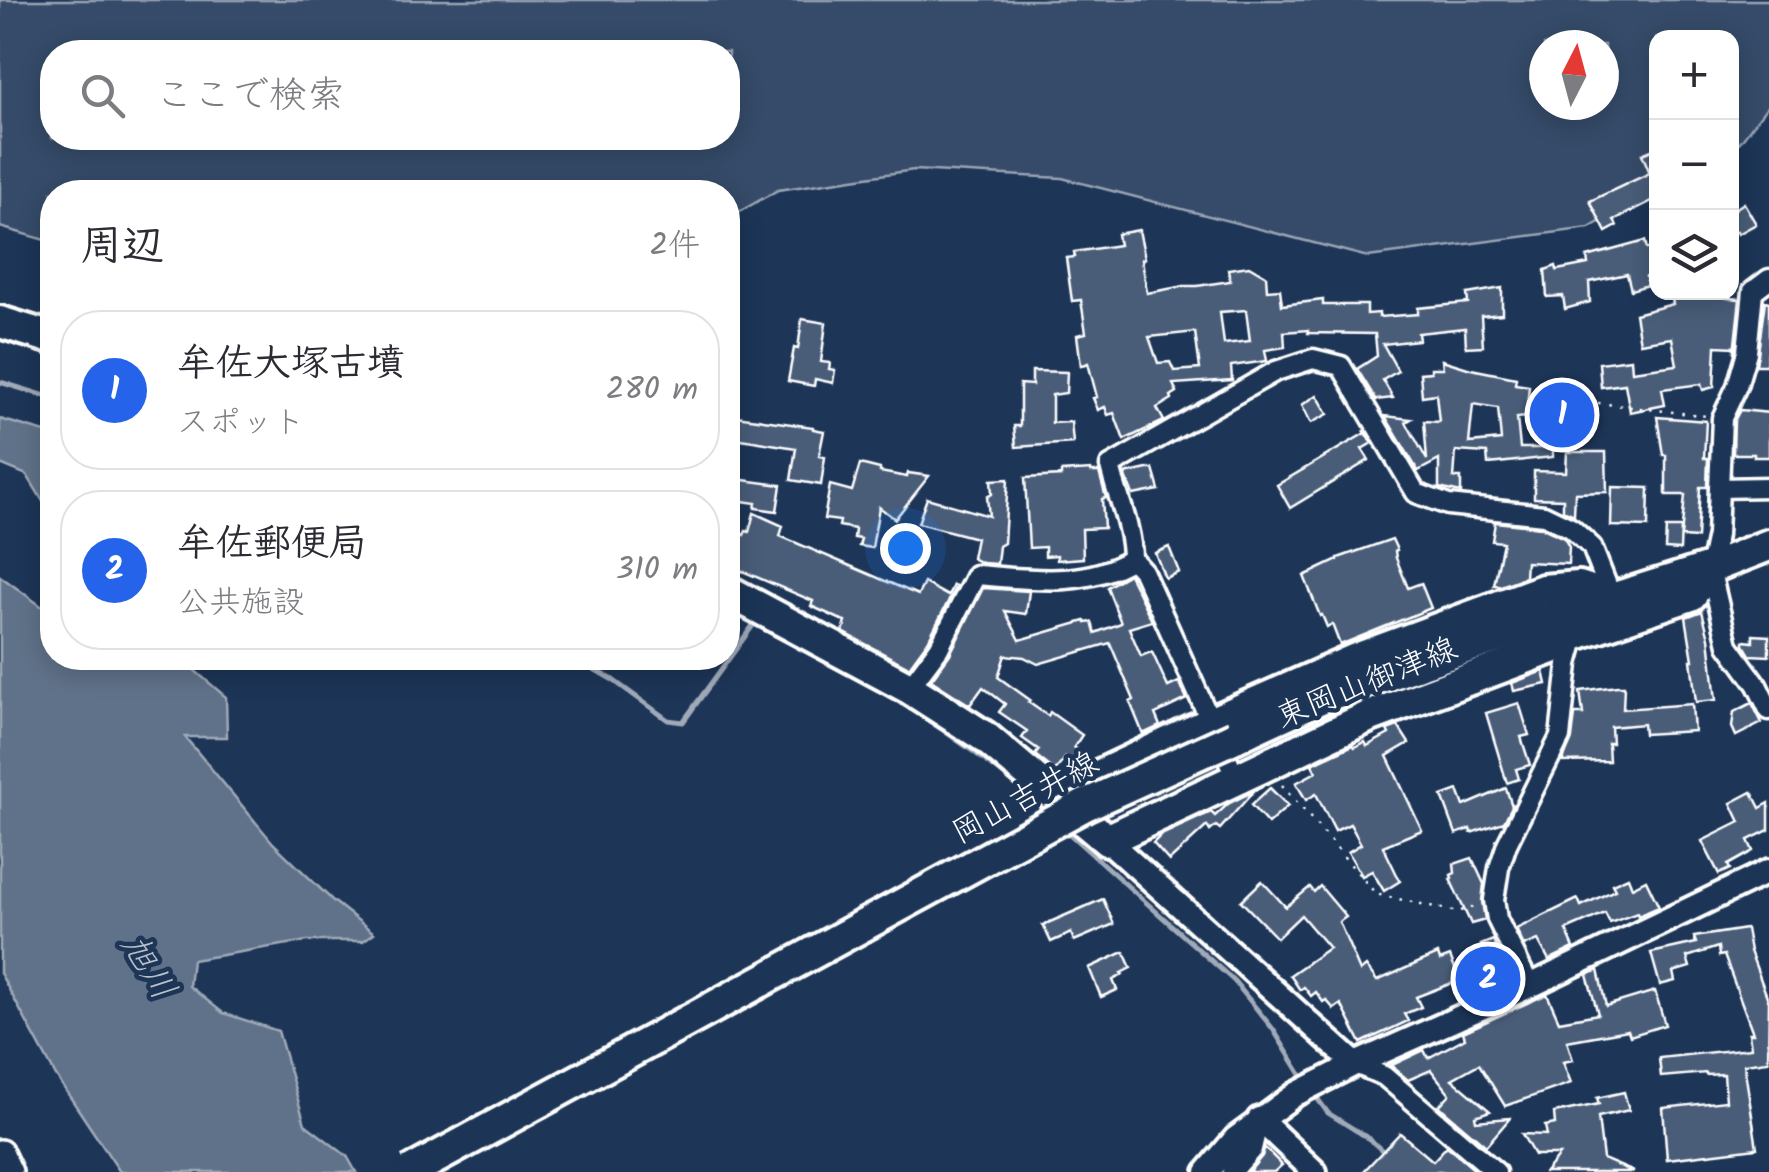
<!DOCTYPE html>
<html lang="ja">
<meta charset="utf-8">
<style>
:root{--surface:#fff;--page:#f7f7f7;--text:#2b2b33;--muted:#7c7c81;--line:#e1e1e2;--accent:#2563eb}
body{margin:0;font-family:Kalam,"Klee One",sans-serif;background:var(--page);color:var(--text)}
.controls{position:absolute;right:30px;top:30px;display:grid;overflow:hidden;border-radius:20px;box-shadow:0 5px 25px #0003}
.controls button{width:90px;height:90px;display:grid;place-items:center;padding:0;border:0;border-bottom:2px solid var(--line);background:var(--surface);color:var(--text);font:50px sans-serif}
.compass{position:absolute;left:1529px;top:30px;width:90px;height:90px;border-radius:50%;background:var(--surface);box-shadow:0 5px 25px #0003;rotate:6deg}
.you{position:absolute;left:905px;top:548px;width:35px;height:35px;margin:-25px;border:8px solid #fff;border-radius:50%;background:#1a73e8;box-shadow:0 0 0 15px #1a73e833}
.badge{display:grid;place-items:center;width:65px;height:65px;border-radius:50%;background:var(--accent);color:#fff;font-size:32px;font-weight:700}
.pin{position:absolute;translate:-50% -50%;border:5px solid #fff;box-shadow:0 2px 10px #0006}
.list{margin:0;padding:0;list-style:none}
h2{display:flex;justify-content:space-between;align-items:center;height:130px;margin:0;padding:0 40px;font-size:42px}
h2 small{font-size:32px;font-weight:400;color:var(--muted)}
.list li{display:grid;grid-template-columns:65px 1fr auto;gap:30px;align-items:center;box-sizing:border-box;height:160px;margin:0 20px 20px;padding:0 20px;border:2px solid var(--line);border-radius:40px}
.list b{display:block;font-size:38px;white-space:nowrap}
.list p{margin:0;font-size:32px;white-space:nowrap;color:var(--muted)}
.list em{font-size:32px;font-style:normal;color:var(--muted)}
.icon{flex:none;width:55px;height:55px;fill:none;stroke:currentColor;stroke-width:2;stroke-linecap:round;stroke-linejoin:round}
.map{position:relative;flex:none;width:1769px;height:1172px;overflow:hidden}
.search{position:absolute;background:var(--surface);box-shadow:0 5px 25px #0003;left:40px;top:40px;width:700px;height:110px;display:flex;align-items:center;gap:25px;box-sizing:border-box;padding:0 35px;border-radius:40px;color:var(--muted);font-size:38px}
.panel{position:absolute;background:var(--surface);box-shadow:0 5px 25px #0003;left:40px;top:180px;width:700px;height:490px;border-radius:40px}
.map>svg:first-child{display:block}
.green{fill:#364b69;stroke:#9aa5b4;stroke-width:2.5;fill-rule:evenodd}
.water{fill:#617289;stroke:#a0aab8;stroke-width:2.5}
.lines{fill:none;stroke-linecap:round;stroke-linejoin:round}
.stream{stroke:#a0aab8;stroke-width:5}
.building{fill:#4a5d79;stroke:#fff;stroke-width:2.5;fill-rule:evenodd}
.minor-casing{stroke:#fff;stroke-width:25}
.tertiary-casing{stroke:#fff;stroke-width:30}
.secondary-casing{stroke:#fff;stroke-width:32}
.primary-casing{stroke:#fff;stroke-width:38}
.path{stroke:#fff;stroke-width:2.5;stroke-dasharray:2.5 8;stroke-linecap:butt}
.minor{stroke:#1d3557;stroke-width:18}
.tertiary{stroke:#1d3557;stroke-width:22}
.secondary{stroke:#1d3557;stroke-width:25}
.primary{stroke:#1d3557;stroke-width:30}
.primary-bridge-casing{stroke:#fff;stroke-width:38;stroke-linecap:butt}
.primary-bridge{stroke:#1d3557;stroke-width:30}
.labels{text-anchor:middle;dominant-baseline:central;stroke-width:9;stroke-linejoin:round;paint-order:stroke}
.street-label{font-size:32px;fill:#fff;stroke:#1d3557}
.water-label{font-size:35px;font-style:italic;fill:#b8c0ca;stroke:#1d3557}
</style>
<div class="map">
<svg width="1769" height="1172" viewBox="0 0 1769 1172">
<rect width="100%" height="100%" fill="#1d3557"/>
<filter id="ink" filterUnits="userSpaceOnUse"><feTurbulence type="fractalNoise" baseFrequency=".01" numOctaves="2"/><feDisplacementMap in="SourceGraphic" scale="20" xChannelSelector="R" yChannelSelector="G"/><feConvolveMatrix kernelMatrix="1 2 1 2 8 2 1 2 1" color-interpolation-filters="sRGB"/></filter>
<g filter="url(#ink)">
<!-- green -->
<path class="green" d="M0,0H1769V104L1740,142L1732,147V38H1656V189L1589,228L1368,257L1062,178L914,170L778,190L728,218V192H52V242L0,227ZM1544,45H1604V105H1544ZM52,52H728V138H52Z"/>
<!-- water -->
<g class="water">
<path d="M0,419L52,434V516L27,475L0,464Z"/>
<path d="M0,576L52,614V658H180L226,697L227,737H185L273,843L332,900L374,933L363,941H307L192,960L189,986L223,1013L278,1031L305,1124L347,1156L356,1172H120L56,1076L0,973Z"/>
</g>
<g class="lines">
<!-- stream -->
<g class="stream">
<path d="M0,382L52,398"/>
<path d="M575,658L613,680L668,720L683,722L754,624C795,645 837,666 877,689C937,723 996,765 1046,812"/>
<path d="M1065,830L1234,981L1273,1029L1305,1081"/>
<path d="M1314,1094L1328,1113L1368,1138L1385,1153"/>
</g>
</g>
<!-- building -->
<g class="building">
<path d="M1654,149L1656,155V199L1614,220L1617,226L1606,232L1590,201L1650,173L1642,154Z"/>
<path d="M1744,203L1756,224L1738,234L1737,231L1732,234V211Z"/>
<path d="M1139,230L1145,258L1142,259L1147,293L1184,286H1197L1230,281L1228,269L1249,266L1266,276L1267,290L1280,289L1282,305L1323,300V305H1367V314L1379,313V317L1418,314V308L1468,303L1467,294L1502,288V314L1481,316L1483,346L1466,347L1465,328L1418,333L1419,340L1383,344L1398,371L1383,380L1393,398L1376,400L1357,369L1377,356L1375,334L1308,333V330L1284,332L1285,347L1265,350L1267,361L1231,366L1232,380L1173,384L1177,392L1171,396L1172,399L1157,408L1164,421L1124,440L1114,413L1108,415L1105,407L1098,410L1093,398L1097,397L1088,363L1081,366L1077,335L1086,333L1081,300L1072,301L1066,258L1075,257L1074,252L1119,245L1117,234ZM1246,310L1250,341L1224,344L1220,312ZM1195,332L1200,369L1174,371L1170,362L1158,363L1149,337Z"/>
<path d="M1645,241L1647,249L1656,246V274L1646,277L1648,285L1631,290L1627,274L1589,282L1590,302L1565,309L1563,296L1547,297L1545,270L1556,266L1557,270L1588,264L1587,257Z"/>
<path d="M1687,292H1735L1728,298L1740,299L1734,353V347L1716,346L1714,387L1703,390L1701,384L1662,389L1665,405L1630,412L1625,384L1601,387L1599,363L1631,359L1632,371L1677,365L1672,338L1640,343L1635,314L1673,304L1672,298Z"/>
<path d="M1765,301L1769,302V346L1766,365H1756Z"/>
<path d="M802,319L826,323L821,362L830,363L829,369L835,370L833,383L815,379L814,386L788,381L794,348L798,349Z"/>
<path d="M1442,360L1471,369L1516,378L1515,384L1529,386L1526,417L1517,418L1520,448H1553V457L1488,464L1487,453L1456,451L1454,478H1461V493L1439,488V460L1418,471L1385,416L1411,419L1406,422L1427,460L1424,421L1439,422L1436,394L1422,396L1420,373L1431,372V368H1443ZM1473,404L1498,408L1501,440L1469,443Z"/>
<path d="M1032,371L1067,372L1066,393L1052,395V423L1071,422L1073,443L1016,447L1014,426H1020V384L1032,385Z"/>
<path d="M1317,395L1328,414L1311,423L1302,405Z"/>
<path d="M1740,410L1769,413V457H1754V454H1733L1734,421Z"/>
<path d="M729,415L813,427V429L824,431L819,456L825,457L821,485L791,480L796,448L728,437Z"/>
<path d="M1657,417L1706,421L1704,458H1708L1707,487H1700L1697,538L1681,537L1685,495H1666V455H1663Z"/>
<path d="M1363,430L1372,443L1362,449L1369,460L1290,508L1277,485L1365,433Z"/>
<path d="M1567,452H1606L1607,492L1575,493L1574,515L1563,510V499L1534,498V471L1566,472Z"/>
<path d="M860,464L880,469V472L907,477L908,473L929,476L895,519L879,507L872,548L859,546L861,539L854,538L855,529L839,526L840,521L824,519L830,485L852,491Z"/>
<path d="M1147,469H1153L1159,490L1133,495L1125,474Z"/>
<path d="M1091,470V472H1099L1106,498L1102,499L1104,528L1082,529L1083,558L1057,560V555L1045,556V547L1029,548L1025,478L1061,476V472Z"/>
<path d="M728,478L781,485L777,511L755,508L756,503L728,499Z"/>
<path d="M1008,479L1004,543L999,546L997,564L982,563L972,558L976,538L918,523L927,498L989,516L987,497L992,494L991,480Z"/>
<path d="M1612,487L1649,488L1648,527L1611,526Z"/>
<path d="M754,513L783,526L780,536L918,595L924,583L948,596L953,585L956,586L928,641L909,667L843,632L846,622L811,606L813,601L728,565V527L744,535L746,531L749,532Z"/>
<path d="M1495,522L1541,527L1564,538L1569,547L1568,564L1526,562L1525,577L1501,586L1494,585L1503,542L1492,541Z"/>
<path d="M1666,528H1681L1680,550L1665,549Z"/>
<path d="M1392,539L1397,550L1395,551L1396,558L1408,588L1421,583L1431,608L1340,645L1332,624L1327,627L1322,615L1320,616L1304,576L1338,560V558Z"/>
<path d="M1169,547L1179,572L1165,578L1155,553Z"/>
<path d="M1129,574L1152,621L1129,628L1141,656L1152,652L1168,687L1179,682L1187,699L1155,714L1160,726L1143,734L1130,702L1134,700L1110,643L1038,664L1024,657L1005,655L998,677L1030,700L1028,702L1048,716L1050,712L1082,735L1074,747L1089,759L1076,766L1066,757L1055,771L1035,755L1039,750L1022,738L1027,731L999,712L1005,704L983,687L970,705L931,680L950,654L983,588L1029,591L1026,614L1005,611L1020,640L1085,621L1086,623L1092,622L1095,633L1121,623L1107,587Z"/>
<path d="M1702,611L1709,638L1716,700L1696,702L1691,660H1693L1686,617Z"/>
<path d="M1753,635L1769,636V656L1750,655L1744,645V641L1753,642Z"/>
<path d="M1544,671L1547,684L1514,691L1512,683Z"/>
<path d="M1617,686H1624L1623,709L1692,704L1694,731L1644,734L1643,724L1611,727L1612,743H1608L1609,761L1562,762L1572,739L1575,714H1583L1580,691Z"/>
<path d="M1519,703L1529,735L1521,737L1530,765L1516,769L1519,779L1507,783L1486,713Z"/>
<path d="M1752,703L1762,723L1736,736L1732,727L1734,712Z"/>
<path d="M1398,726L1409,743L1387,756L1422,830L1383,846L1400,881L1384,891L1372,871L1362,876L1348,852L1361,844L1350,824L1335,831L1316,794L1306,800L1296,783L1316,772L1312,764L1353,745L1355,747L1365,742L1367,746L1389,734L1387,730Z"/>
<path d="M1270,788L1288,806L1268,824L1251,805Z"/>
<path d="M1506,788L1512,806L1504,822L1471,833L1470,829L1456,834L1442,796L1458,790L1464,806Z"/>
<path d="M1254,791L1220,829L1216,826L1210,831L1207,826L1169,861L1153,843L1161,835L1211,812L1215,816L1228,804Z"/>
<path d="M1752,792L1760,808L1769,803V830L1748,840L1753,851L1728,865L1730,869L1719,874L1702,841L1740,822L1731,803Z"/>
<path d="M1472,858L1484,884L1482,901L1485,920L1471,924L1450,879L1452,878L1451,875L1455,873L1454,864Z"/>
<path d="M1628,877L1632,887L1646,880L1659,907L1638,916L1637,913L1610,923L1605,913L1566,930L1574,948L1549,960L1538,940L1524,946L1516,929L1578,899L1581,906L1615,890L1612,884Z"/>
<path d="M1262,881L1286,907L1310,887L1314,892L1320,886L1346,917L1339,922L1360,971L1366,966L1377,981L1438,954L1440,960L1450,956L1460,980L1416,997L1421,1007L1404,1014L1408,1021L1361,1043L1341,1004L1334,1009L1326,1000L1323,1002L1316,992L1311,996L1304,987L1300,990L1290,975L1329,948L1301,915L1277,938L1241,901Z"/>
<path d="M1103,899L1114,924L1074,941L1071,933L1051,942L1043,925Z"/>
<path d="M1746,929L1750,951L1769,1002L1768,1061L1744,1064L1757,1148L1667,1159L1663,1108L1726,1101L1724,1074L1706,1075V1073L1661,1077L1659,1058L1751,1048L1749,1033H1753L1724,955L1719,956L1718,947L1687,957L1690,967L1673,972L1675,981L1660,985L1651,953L1696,943L1694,937Z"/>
<path d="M1493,940L1512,977L1498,984L1481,945Z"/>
<path d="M1124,952L1131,968L1121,973L1123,975L1113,980L1117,990L1101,997L1089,968Z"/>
<path d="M1598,970L1606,1006L1655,991L1665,1025L1630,1036L1628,1030L1567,1041L1573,1060L1563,1062L1571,1083L1505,1106L1479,1064L1452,1079L1490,1111L1475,1116L1476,1121L1510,1118L1486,1146L1439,1106L1450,1094L1431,1070L1408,1080L1394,1068L1392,1065L1424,1050L1428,1058L1465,1038L1463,1032L1547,994L1559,1021L1598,1014L1587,975Z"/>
<path d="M1624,1092L1629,1110L1598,1117L1603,1159L1634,1172H1545L1559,1155H1534L1522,1134L1547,1135L1545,1126L1555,1124L1554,1113L1599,1104L1597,1098Z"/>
<path d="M1400,1133L1433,1161L1447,1146L1477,1172H1363Z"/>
<path d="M1265,1148L1282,1165L1274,1172H1249L1262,1156Z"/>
</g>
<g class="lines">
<!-- minor casing -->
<g class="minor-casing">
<g id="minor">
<path d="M1769,279L1753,291L1747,352L1737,386L1722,418L1717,535L1710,568L1728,645L1757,685L1769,710"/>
<path d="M1719,488L1769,487"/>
<path d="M909,688L939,648L976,575C1029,579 1085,588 1132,559"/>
<path d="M1236,778L1143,571L1132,559C1132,527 1117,497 1110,466L1276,371L1313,359L1341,366L1416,493L1448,505L1544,515L1571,528L1592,547L1612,598"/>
<path d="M1530,986L1497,919L1494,900L1499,868L1507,844L1560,737L1568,664L1576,635"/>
<path d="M1355,1064L1384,1076L1496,1172"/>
<path d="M1232,1172L1252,1149L1259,1119"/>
</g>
</g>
<!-- tertiary casing -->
<g class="tertiary-casing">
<g id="tertiary">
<path d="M1107,840L1355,1064"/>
<path d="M1259,1119L1315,1172"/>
<path d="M1207,1172L1236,1138L1296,1094L1355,1064L1530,986L1769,871"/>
</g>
</g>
<!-- secondary casing -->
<g class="secondary-casing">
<path id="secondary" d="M0,1153L9,1172"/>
</g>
<!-- primary casing -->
<g class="primary-casing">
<g id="primary">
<path d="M0,322L52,338"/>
<path d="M728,591L909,688L985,737L1107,840L1368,717L1555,647L1576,634L1691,595L1710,568"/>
<path d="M1235,737L1320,698L1567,613L1710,568L1769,545"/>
<path d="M1056,796L1210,723L1356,659L1543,590L1579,587L1612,598"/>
</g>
</g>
<!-- path -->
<g class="path">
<path d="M1598,403L1706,416"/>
<path d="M1282,785L1376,894L1458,912L1476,906"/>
</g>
<!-- minor -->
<use href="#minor" class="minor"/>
<!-- tertiary -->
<use href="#tertiary" class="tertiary"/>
<!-- secondary -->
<use href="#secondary" class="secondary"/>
<!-- primary -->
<use href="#primary" class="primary"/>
<!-- primary-bridge casing -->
<g class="primary-bridge-casing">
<path id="primary-bridge" d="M410,1172L1085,805L1235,737"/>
</g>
<!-- primary-bridge -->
<use href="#primary-bridge" class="primary-bridge"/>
</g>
</g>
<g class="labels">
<!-- street labels -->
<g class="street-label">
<text transform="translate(1367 684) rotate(-22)">東岡山御津線</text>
<text transform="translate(1026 799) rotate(-28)">岡山吉井線</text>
</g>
<!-- water labels -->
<g class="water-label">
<text transform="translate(147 968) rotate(58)">旭川</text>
</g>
</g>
</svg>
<div class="controls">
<button>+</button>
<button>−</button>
<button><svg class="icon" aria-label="layers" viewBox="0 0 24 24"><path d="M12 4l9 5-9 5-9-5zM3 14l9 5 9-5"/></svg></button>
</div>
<svg class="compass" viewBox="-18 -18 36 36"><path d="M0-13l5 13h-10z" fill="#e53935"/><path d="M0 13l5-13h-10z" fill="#7c7c81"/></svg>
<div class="you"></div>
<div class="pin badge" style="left:1562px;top:415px">1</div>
<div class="pin badge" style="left:1488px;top:979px">2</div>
<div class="search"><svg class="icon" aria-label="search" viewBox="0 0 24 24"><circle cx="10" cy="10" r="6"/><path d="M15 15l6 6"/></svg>ここで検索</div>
<section class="panel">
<h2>周辺<small>2件</small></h2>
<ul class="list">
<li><span class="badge">1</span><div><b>牟佐大塚古墳</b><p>スポット</p></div><em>280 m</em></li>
<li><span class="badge">2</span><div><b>牟佐郵便局</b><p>公共施設</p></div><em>310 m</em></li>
</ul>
</section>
</div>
